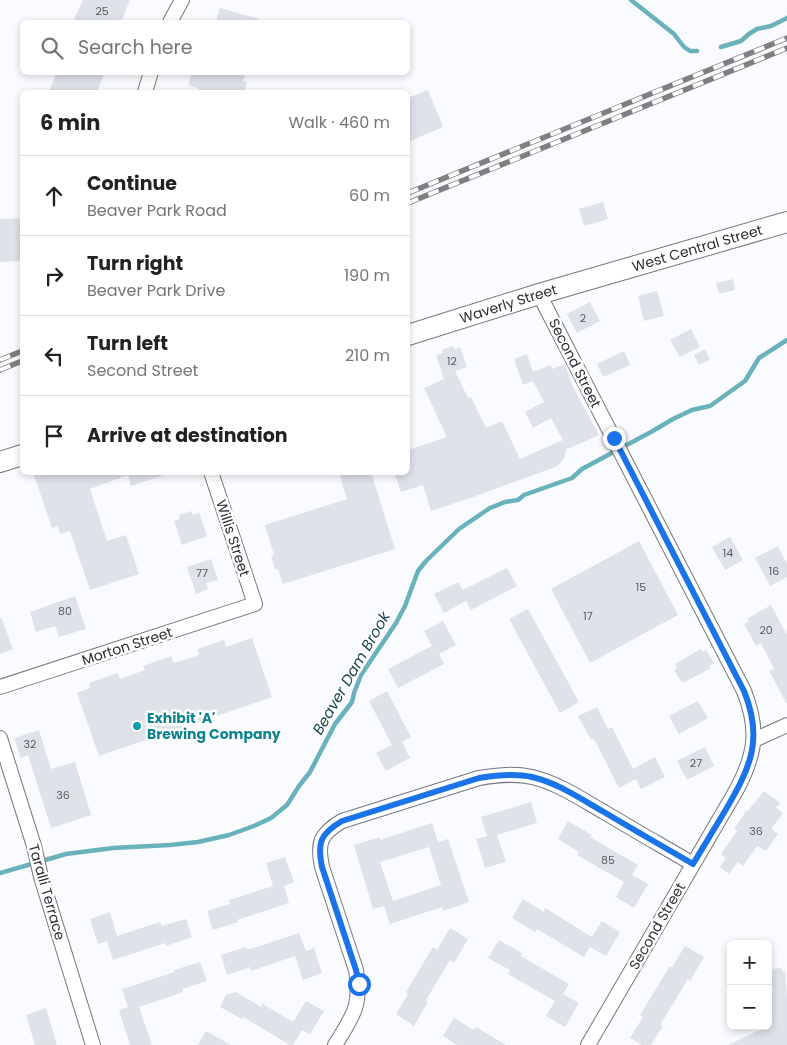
<!DOCTYPE html>
<meta charset="utf-8">
<style>
:root{--surface:#fff;--page:#f6f6f6;--text:#222;--muted:#767676;--line:#e0e0e0}
body{margin:0;font-family:Poppins,sans-serif;background:var(--page);color:var(--text)}
.controls{position:absolute;right:15px;bottom:15px;display:grid;overflow:hidden;border-radius:8px;box-shadow:0 2px 8px #0003}
.controls button{width:45px;height:45px;display:grid;place-items:center;padding:0;border:0;border-bottom:1px solid var(--line);background:var(--surface);color:var(--text);font:25px sans-serif}
.stop{position:absolute;width:15px;height:15px;margin:-11px;border:4px solid #1a73e8;border-radius:50%;background:#fff}
.stop.end{background:#1a73e8;border-color:#fff;box-shadow:0 1px 5px #0008}
.list{margin:0;padding:0;list-style:none}
h2{display:flex;justify-content:space-between;align-items:center;height:65px;margin:0;padding:0 20px;font-size:21px}
h2 small{font-size:16px;font-weight:400;color:var(--muted)}
.list li{display:grid;grid-template-columns:32px 1fr auto;gap:15px;align-items:center;box-sizing:border-box;height:80px;padding:0 20px;border-top:1px solid var(--line)}
.list b{display:block;font-size:19px;white-space:nowrap}
.list p{margin:0;font-size:16px;white-space:nowrap;color:var(--muted)}
.list em{font-size:16px;font-style:normal;color:var(--muted)}
.icon{flex:none;width:28px;height:28px;fill:none;stroke:currentColor;stroke-width:2;stroke-linecap:round;stroke-linejoin:round}
.map{position:relative;flex:none;width:787px;height:1045px;overflow:hidden}
.search{position:absolute;background:var(--surface);box-shadow:0 2px 8px #0003;left:20px;top:20px;width:390px;height:55px;display:flex;align-items:center;gap:12px;box-sizing:border-box;padding:0 18px;border-radius:8px;color:var(--muted);font-size:19px}
.panel{position:absolute;background:var(--surface);box-shadow:0 2px 8px #0003;left:20px;top:90px;width:390px;height:385px;border-radius:8px}
.map>svg:first-child{display:block}
.lines{fill:none;stroke-linecap:round;stroke-linejoin:round}
.stream{stroke:#6ab2bb;stroke-width:4.5}
.building{fill:#dee2e9;fill-rule:evenodd}
.street-casing{stroke:#74777d;stroke-width:16}
.secondary-casing{stroke:#74777d;stroke-width:22}
.street{stroke:#fff;stroke-width:14}
.secondary{stroke:#fff;stroke-width:20}
.rail-casing{stroke:#7d7f81;stroke-width:5.5}
.rail{stroke:#fff;stroke-width:4;stroke-dasharray:11;stroke-linecap:butt}
.route{stroke:#1a73e8;stroke-width:6}
.culture-dot{fill:#0f9aa8;stroke:#fff;stroke-width:2}
.labels{text-anchor:middle;dominant-baseline:central;stroke-width:5;stroke-linejoin:round;paint-order:stroke}
.number-label{font-size:11px;fill:#585b5e}
.street-label{font-size:14px;fill:#2c2e30;stroke:#fff}
.culture-label{font-size:14px;font-weight:bold;fill:#0d838f;stroke:#fff;text-anchor:start}
.water-label{font-size:15px;font-style:italic;fill:#18464c;stroke:#fff}
</style>
<div class="map">
<svg width="787" height="1045" viewBox="0 0 787 1045">
<rect width="100%" height="100%" fill="#fafbfe"/>
<g class="lines">
<!-- stream -->
<g class="stream">
<path d="M631,0L674,34L684,47L690,51H697"/>
<path d="M721,47L741,41L749,34L757,29L771,26L787,18"/>
<path d="M0,873L66,854L113,848L170,845L198,842L229,835L254,826L271,818L287,805L299,786L310,772L335,724L352,702L354,693L361,675L396,623L405,606L418,571L426,561L459,529L490,508L505,502L518,500L524,495L572,478L582,469L651,432L673,419L692,410L710,406L745,381L759,358L787,340"/>
</g>
</g>
<!-- building -->
<g class="building">
<path d="M83,0H130L121,22H73Z"/>
<path d="M220,8L259,19V22H216Z"/>
<path d="M57,72H105L97,92H49Z"/>
<path d="M192,72H246L243,81L247,82L244,92H198L199,89L188,85Z"/>
<path d="M428,90L443,127L408,142V98Z"/>
<path d="M603,202L608,219L584,226L579,209Z"/>
<path d="M22,218V261L0,262V219Z"/>
<path d="M733,279L735,290L719,294L716,283Z"/>
<path d="M657,291L664,316L644,321L638,296Z"/>
<path d="M590,302L600,321L577,333L567,314Z"/>
<path d="M691,329L700,347L680,357L670,340Z"/>
<path d="M453,346L455,350L460,347L467,367L455,371L468,398L471,397L486,428L502,421L520,459L563,440L551,418L533,428L525,412L544,402L533,381L523,385L514,359L527,354L533,372L551,365L552,369L565,364L572,385L599,435L568,449L567,448L564,458L558,466L473,497L431,511L423,485L401,492L394,472H408V450L447,437L424,388L444,379L436,355L443,353L442,350Z"/>
<path d="M705,349L710,360L699,365L694,355Z"/>
<path d="M624,351L630,365L603,377L597,364Z"/>
<path d="M33,472H164V475L131,486L128,475L90,489L107,541L126,535L139,574L90,590L70,531L60,534L58,526L52,528Z"/>
<path d="M349,472H371L395,549L283,584L278,569H275L271,556L274,555L265,525L347,499L340,476Z"/>
<path d="M191,511L193,515L199,513L207,536L182,545L174,521L180,519L179,515Z"/>
<path d="M730,537L743,560L725,570L712,547Z"/>
<path d="M639,541L678,615L590,663L551,589Z"/>
<path d="M778,546L787,564V577L770,586L755,558Z"/>
<path d="M211,559L218,580L206,583L208,589L196,594L187,567Z"/>
<path d="M507,568L517,586L471,610L466,601L444,613L434,594L458,582L463,590Z"/>
<path d="M75,596L86,629L59,637L55,626L36,632L30,612Z"/>
<path d="M771,605L787,635V704L769,671L774,669L761,643L756,646L744,624L749,622L747,619Z"/>
<path d="M528,609L579,702L560,713L509,619Z"/>
<path d="M1,617L13,649L0,654V618Z"/>
<path d="M443,621L456,645L439,654L444,664L398,688L388,669L432,646L424,631Z"/>
<path d="M252,638L272,697L99,756L77,693L90,688L89,683L118,673L120,679L145,670L143,666L171,656L174,663L199,655L198,649L224,640L226,647Z"/>
<path d="M701,649L702,652L706,650L714,663L709,666L711,668L685,682L684,681L682,683L674,670L677,668L675,664Z"/>
<path d="M387,691L411,737L402,742L410,758L386,771L376,753L392,745L369,701Z"/>
<path d="M698,701L708,718L679,734L669,716Z"/>
<path d="M597,707L608,729L612,727L633,769L655,757L665,777L641,789L636,779L619,788L594,739L591,740L578,716Z"/>
<path d="M39,730L51,769L75,762L91,815L51,828L28,755L21,758L14,738Z"/>
<path d="M705,747L714,766L687,780L677,761Z"/>
<path d="M764,791L780,803L776,808L783,813L771,829L778,834L766,851L757,846L743,866L738,862L729,874L720,867L726,858L721,854L737,831L734,829L746,811L747,812Z"/>
<path d="M531,802L537,823L497,835L506,862L485,868L476,839L487,836L481,817Z"/>
<path d="M568,821L592,835L590,837L638,865L632,875L648,884L634,908L616,897L624,882L577,855L579,852L558,839Z"/>
<path d="M432,823L438,842L448,839L469,902L443,911L442,907L390,924L384,906L373,909L354,845L380,837V840ZM429,847L441,885L393,901L380,862Z"/>
<path d="M285,857L294,882L284,886L289,903L237,920L238,922L213,930L207,911L230,904L229,900L273,886L266,863Z"/>
<path d="M523,899L544,912L545,908L592,937L602,921L620,932L606,956L590,947L584,957L537,929L535,932L512,918Z"/>
<path d="M110,912L117,936L160,922L162,926L186,919L192,937L166,946L165,943L113,960L107,941L98,944L90,919Z"/>
<path d="M450,928L468,939L454,963L450,960L426,1000L428,1002L414,1026L396,1014L408,994L406,992L433,947L437,950Z"/>
<path d="M299,933L306,951L314,948L322,973L303,980L295,956L251,971L250,967L227,975L221,955L246,947L247,950Z"/>
<path d="M499,940L522,953L521,956L569,984L563,994L579,1003L565,1027L546,1016L555,1001L508,974L510,970L488,958Z"/>
<path d="M685,946L704,957L690,981L688,979L660,1025L663,1026L651,1045H642L630,1038L643,1017L640,1015L670,966L672,967Z"/>
<path d="M200,962L207,981L182,989L183,992L139,1007L152,1045H130L119,1010L128,1007L122,989L175,972L174,970Z"/>
<path d="M782,968V971H785L787,995V1045H728L768,1026V969Z"/>
<path d="M236,992L263,1008L261,1003L293,1022L306,1001L324,1011L310,1034L302,1030L293,1045H290L243,1017L242,1019L220,1007L226,995Z"/>
<path d="M46,1008L57,1045H35L26,1015Z"/>
<path d="M454,1018L474,1030L476,1027L506,1045H457L443,1036Z"/>
<path d="M206,1031L231,1045H198Z"/>
</g>
<g class="lines">
<!-- street casing -->
<g class="street-casing">
<g id="street">
<path d="M170,22L182,0"/>
<path d="M145,92L151,72"/>
<path d="M539,294L744,691C759,729 756,753 737,789L588,1045"/>
<path d="M0,687L255,604L211,472"/>
<path d="M0,738L34,846L41,877L93,1045"/>
<path d="M754,740L787,725"/>
<path d="M335,1045C353,1016 362,1005 356,970L322,867C317,843 320,834 342,821L479,778C497,775 514,773 532,777C558,783 581,799 604,812C634,830 664,847 693,864"/>
</g>
</g>
<!-- secondary casing -->
<g class="secondary-casing">
<g id="secondary">
<path id="s1" d="M408,335L539,294L787,222"/>
<path d="M0,462L22,455"/>
</g>
</g>
<!-- street -->
<use href="#street" class="street"/>
<!-- secondary -->
<use href="#secondary" class="secondary"/>
<!-- rail casing -->
<g class="rail-casing">
<g id="rail">
<path d="M408,193L787,38"/>
<path d="M408,203L787,48"/>
<path d="M0,360L22,351"/>
<path d="M0,370L22,361"/>
</g>
</g>
<!-- rail -->
<use href="#rail" class="rail"/>
</g>
<g class="lines">
<!-- route -->
<path class="route" d="M359,984L356,970L322,867C317,843 320,834 342,821L479,778C497,775 515,773 532,777C558,783 581,799 604,812C634,830 664,847 693,864C704,846 714,829 725,811C750,768 764,740 744,691L614,438"/>
</g>
<!-- markers -->
<circle class="culture-dot" cx="137" cy="726" r="5"/>
<g class="labels">
<!-- number labels -->
<g class="number-label">
<text x="102" y="11">25</text>
<text x="583" y="318">2</text>
<text x="452" y="361">12</text>
<text x="728" y="553">14</text>
<text x="774" y="571">16</text>
<text x="202" y="573">77</text>
<text x="641" y="587">15</text>
<text x="65" y="611">80</text>
<text x="588" y="616">17</text>
<text x="766" y="630">20</text>
<text x="30" y="744">32</text>
<text x="696" y="763">27</text>
<text x="63" y="795">36</text>
<text x="756" y="831">36</text>
<text x="608" y="860">85</text>
</g>
<!-- street labels -->
<g class="street-label">
<text stroke="none"><textPath href="#s1" startOffset="302">West Central Street</textPath></text>
<text stroke="none"><textPath href="#s1" startOffset="105">Waverly Street</textPath></text>
<text transform="translate(575 363) rotate(63)">Second Street</text>
<text transform="translate(233 538) rotate(72)">Willis Street</text>
<text transform="translate(127 646) rotate(-18)">Morton Street</text>
<text transform="translate(47 892) rotate(74)">Taralli Terrace</text>
<text transform="translate(657 926) rotate(-60)">Second Street</text>
</g>
<!-- culture labels -->
<g class="culture-label">
<text x="147" y="718">Exhibit 'A'<tspan x="147" dy="16">Brewing Company</tspan></text>
</g>
<!-- water labels -->
<g class="water-label">
<text transform="translate(351 673) rotate(-60)">Beaver Dam Brook</text>
</g>
</g>
</svg>
<div class="controls">
<button>+</button>
<button>−</button>
</div>
<div class="stop" style="left:359px;top:984px"></div>
<div class="stop end" style="left:614px;top:438px"></div>
<div class="search"><svg class="icon" aria-label="search" viewBox="0 0 24 24"><circle cx="10" cy="10" r="6"/><path d="M15 15l6 6"/></svg>Search here</div>
<section class="panel">
<h2>6 min<small>Walk · 460 m</small></h2>
<ul class="list">
<li><svg class="icon" aria-label="ahead" viewBox="0 0 24 24"><path d="M12 20V5M6 11l6-6 6 6"/></svg><div><b>Continue</b><p>Beaver Park Road</p></div><em>60 m</em></li>
<li><svg class="icon" aria-label="right" viewBox="0 0 24 24"><path d="M7 20v-9h11M14 6l5 5-5 5"/></svg><div><b>Turn right</b><p>Beaver Park Drive</p></div><em>190 m</em></li>
<li><svg class="icon" aria-label="left" viewBox="0 0 24 24"><path d="M17 20v-9H6M10 6l-5 5 5 5"/></svg><div><b>Turn left</b><p>Second Street</p></div><em>210 m</em></li>
<li><svg class="icon" aria-label="arrive" viewBox="0 0 24 24"><path d="M6 21V4h12l-3 4 3 4H6"/></svg><div><b>Arrive at destination</b></div></li>
</ul>
</section>
</div>
